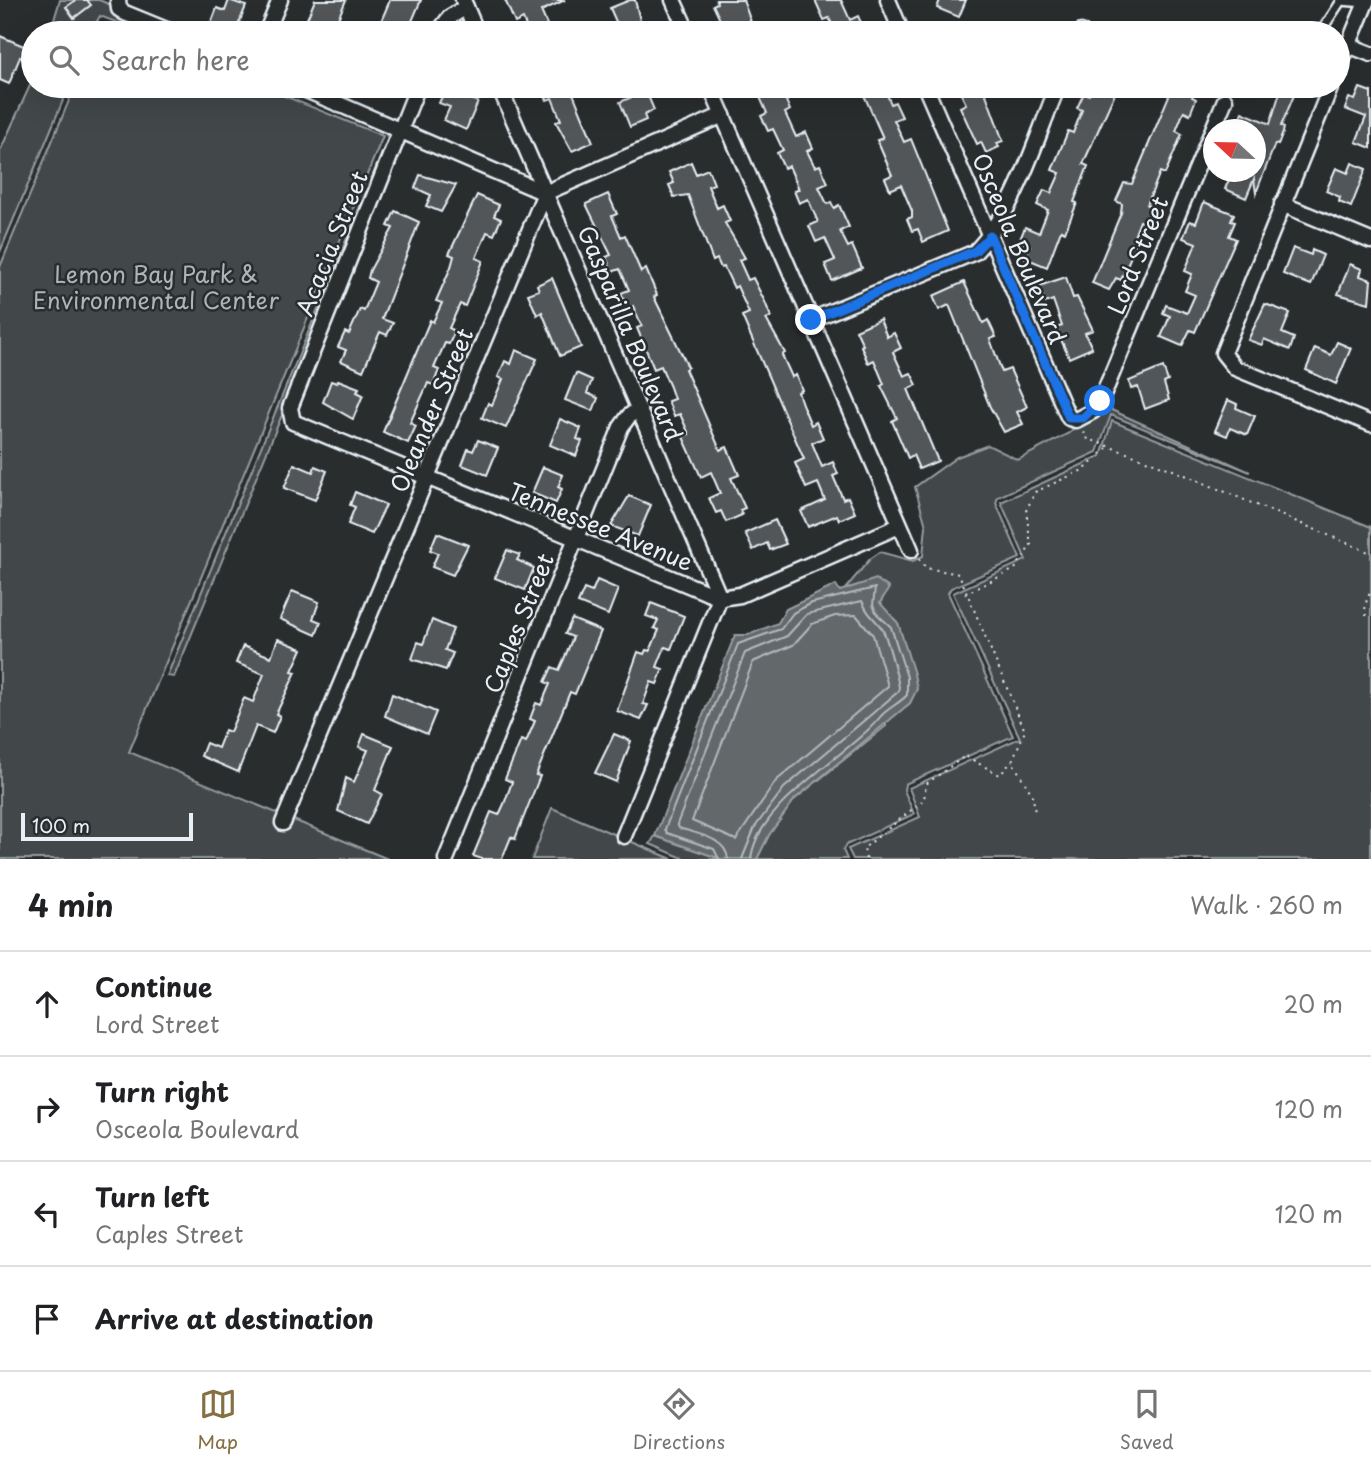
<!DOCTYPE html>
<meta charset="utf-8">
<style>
:root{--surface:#fff;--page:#f6f6f6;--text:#202124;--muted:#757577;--line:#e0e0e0;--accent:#847042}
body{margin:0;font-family:"Playpen Sans",sans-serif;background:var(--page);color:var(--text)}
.compass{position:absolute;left:1203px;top:119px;width:63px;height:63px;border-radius:50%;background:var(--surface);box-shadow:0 7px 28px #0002;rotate:292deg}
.scale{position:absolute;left:21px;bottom:18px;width:172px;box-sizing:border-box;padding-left:7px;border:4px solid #e8f1f8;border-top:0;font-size:19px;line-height:24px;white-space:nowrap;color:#e8f1f8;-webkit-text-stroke:5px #2a2d2e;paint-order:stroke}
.stop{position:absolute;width:21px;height:21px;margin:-16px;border:5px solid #1a73e8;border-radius:50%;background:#fff}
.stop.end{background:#1a73e8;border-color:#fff;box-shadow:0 2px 7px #0008}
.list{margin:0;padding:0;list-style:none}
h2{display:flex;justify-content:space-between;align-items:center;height:91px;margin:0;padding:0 28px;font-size:30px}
h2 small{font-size:23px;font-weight:400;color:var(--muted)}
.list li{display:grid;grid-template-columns:46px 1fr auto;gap:21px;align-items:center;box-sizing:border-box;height:105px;padding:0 28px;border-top:2px solid var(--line)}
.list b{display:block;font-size:26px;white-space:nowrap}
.list p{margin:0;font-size:23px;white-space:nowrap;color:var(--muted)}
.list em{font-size:23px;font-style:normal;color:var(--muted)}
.icon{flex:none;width:38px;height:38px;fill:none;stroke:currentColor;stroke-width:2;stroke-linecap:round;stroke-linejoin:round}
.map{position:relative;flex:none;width:1371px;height:859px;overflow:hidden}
.search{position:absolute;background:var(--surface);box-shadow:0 7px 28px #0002;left:21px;right:21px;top:21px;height:77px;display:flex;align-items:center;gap:18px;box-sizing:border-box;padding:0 24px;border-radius:38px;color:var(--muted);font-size:26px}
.sheet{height:511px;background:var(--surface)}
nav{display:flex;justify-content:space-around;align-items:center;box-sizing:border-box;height:98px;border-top:2px solid var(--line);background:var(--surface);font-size:19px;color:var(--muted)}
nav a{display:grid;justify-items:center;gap:4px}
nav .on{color:var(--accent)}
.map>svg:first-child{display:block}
.green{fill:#424648;stroke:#959ca0;stroke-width:2}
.water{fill:#63686b;stroke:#989fa3;stroke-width:2}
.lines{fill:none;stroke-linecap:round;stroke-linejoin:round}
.shore{stroke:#b3bac0;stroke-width:2}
.building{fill:#535759;stroke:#e8f1f8;stroke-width:2}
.lane-casing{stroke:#e8f1f8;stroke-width:12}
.street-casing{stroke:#e8f1f8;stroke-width:19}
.path{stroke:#e8f1f8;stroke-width:2;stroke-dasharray:2 5;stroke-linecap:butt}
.lane{stroke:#2a2d2e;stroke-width:7}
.street{stroke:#2a2d2e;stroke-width:14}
.route{stroke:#1a73e8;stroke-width:9}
.labels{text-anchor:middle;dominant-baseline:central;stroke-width:5;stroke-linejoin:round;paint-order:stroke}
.street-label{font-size:23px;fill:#e8f1f8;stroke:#2a2d2e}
.park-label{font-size:23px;fill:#aeb5ba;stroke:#2a2d2e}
</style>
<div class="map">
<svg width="1371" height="859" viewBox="0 0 1371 859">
<rect width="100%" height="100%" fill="#2a2d2e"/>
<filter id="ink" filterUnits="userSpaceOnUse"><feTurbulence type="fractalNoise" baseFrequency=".0143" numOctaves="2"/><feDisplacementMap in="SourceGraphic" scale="14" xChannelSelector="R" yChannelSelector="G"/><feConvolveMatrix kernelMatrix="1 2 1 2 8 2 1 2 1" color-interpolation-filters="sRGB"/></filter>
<g filter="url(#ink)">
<!-- green -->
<g class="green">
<path d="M60,0H99L179,33H145L100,16L90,33H50Z"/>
<path d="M33,79V86H69L0,252V151Z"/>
<path d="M75,86H260L383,136L129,752L388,859H0V267Z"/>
<path d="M274,86H305L401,126L174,677L167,676L388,138L384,131Z"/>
<path d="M1098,404L1250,472L1111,415L1097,452L998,497L996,503L1020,558L951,588L948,593L1013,736L905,784L904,790L914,814L846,845L843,850L847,859H757L769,835L795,799L886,726V721L910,703L916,689L898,623L882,609L881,599L862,584L845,589L870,559L880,552L913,561L923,556L926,526L915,487L957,457L988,445L1018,460L1069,433Z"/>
<path d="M1112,421L1371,527V859H853L848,849L920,817L909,788L1020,738L953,593L1026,560L1001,502L1101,456Z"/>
<path d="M552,808L672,859H532Z"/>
<path d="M655,836L721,859H685L650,844Z"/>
</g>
<!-- water -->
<path class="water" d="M876,579L889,588L880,603L898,623L914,674L917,689L910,703L795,799L769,835L757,859H721L655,836L735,635H748L778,623L786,609L836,585L840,591Z"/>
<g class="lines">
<!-- shore -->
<g class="shore">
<path d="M856,615L873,635L888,686L776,781L736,840L692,821L753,662L793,645L812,624L835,616Z"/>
<path d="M719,859L714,849L667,833L665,829L738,644L781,629L793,613L812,603L875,588L873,605L877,614L891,627L907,677V695C900,703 888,708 881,716C849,756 757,803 751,859"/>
<path d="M728,859C726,837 696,834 679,828L677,824L745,653L787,636L807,614L862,601C869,616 871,615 881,627C886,633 900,684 899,691L784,788L755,827L742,859"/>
</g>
</g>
<!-- building -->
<g class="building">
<path d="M76,0H87L91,5L74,18L66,7Z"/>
<path d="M229,0L246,6L235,33L211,24L217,8L225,11Z"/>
<path d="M315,0H346L332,33H301Z"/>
<path d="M390,0H421L407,33H376Z"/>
<path d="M505,0H565L541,11L548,27L534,33H529L523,19L515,23Z"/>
<path d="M630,0H635L642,29L621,33L610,8Z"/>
<path d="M716,0H743L755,33H731L725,20L721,22L713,5L717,3Z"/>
<path d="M815,0H841L850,20L858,16L865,31L836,33L829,18L824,20Z"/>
<path d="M940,0H966L959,17L937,8Z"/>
<path d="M0,36L31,49L26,60L20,57L9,84L0,80Z"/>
<path d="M541,86H570L593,142L572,151L556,122L561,120L552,98L547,100Z"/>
<path d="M755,86H785L791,98L786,101L790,110L785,113L796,137L806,132L813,148L807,151L815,167L820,165L828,183L819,187L827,204L831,202L834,208L839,205L849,227L840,231L848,247L852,245L862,268L832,281L825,264L835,260L825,238L816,242L809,226L818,222L808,199L799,203L794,191L799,189L789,166L784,168L777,153L783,150L773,129L768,131L761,116L767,113Z"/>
<path d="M860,86H883L891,104L895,102L902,117L894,120L904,142L911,139L948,231L923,242L918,229L912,231L907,219L912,217V211L901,185L890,190L885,178L892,175L877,140L883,138Z"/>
<path d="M1093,86L1115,93L1083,164L1088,166L1074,202L1077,203L1065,232L1061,230L1047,267L1025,258L1030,246L1019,242L1025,227L1039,233L1048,210L1037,205L1044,190L1051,193L1060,173L1052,170L1068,131L1073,133L1082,110L1077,108L1084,93L1089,95Z"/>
<path d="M1173,86H1196L1192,97L1196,99L1190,114L1184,111L1176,131L1182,134L1165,174L1160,172L1147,205L1152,207L1146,223L1140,221L1132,242L1136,244L1121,280L1116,278L1109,290L1092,283L1121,213L1122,204L1116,201L1124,183L1132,184Z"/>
<path d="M1282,86H1298L1281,126L1284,127L1283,133L1278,145L1275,144L1256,193L1254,179L1246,198L1225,189L1232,172H1256V130H1235L1242,112L1270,124Z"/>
<path d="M976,87L978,92L984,89L1003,141L997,143L999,147L986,153L981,142L977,144L960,107L966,104L961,94Z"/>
<path d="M446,88L478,102L466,130L444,120L450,107L439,103Z"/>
<path d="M1360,88L1371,92V148L1356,142L1366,117L1345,109L1349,98L1355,100Z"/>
<path d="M646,91L654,110L644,115L646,120L630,127L620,102Z"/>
<path d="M691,162L696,174L708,169L714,184L708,186L717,208L723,205L730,221L725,223L745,258L739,260L748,280L753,278L765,302L771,317L766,319L785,353L782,355L792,377L796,375L802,390L798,392L802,404L811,425L816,422L823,438L812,443L822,467L833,462L838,474L833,476L843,499L848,497L855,513L839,520L837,515L808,527L801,511L825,500L818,483L806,488L795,463L804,459L742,316L749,313L737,286L734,288L724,267L721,268L717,259L713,261L688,195L674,197L669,185L674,183L669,172Z"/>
<path d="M1352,163L1366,169L1351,207L1339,202L1340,197L1326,191L1336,168L1348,173Z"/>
<path d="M420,175L456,185L441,212L426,206L431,195L415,188Z"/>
<path d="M608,194L617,214L612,216L621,237L625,235L641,272L646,269L657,295L654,297L688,367L685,369L720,450L727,447L739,475L731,478L745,508L740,510L742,515L726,522L721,511L716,513L709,498L720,493L711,472L701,477L683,437L689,434L680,414L674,416L668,401L674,399L670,387L661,366L654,369L637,328L642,326L633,306L628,308L621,293L629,290L620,269L612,272L606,257L611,255L586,204Z"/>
<path d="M477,195L499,205L494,216L501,219L494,235L487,232L476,258L483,261L465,306L460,304L449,328L455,331L449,344L445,343L434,368L439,370L433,385L428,383L410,423L416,426L408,443L383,432L430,320L433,322L442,303L436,301L451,267L454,256L449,254Z"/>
<path d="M1204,202L1234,214L1231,221L1235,222L1229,236L1236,239L1195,332L1190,330L1182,346L1161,337L1170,316L1163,313L1166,305L1187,313L1195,295L1185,291L1192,274L1185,271L1196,243L1183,238L1190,221L1196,223Z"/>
<path d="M395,211L419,222L382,319L393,323L387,335L380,332L363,371L341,361L346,350L338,347L345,332L349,334L360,309L364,311L376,282L368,278L370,270L393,228L388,226Z"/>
<path d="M1293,248L1311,255L1312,250L1323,255L1311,285L1283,274Z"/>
<path d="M1350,264L1362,269L1360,276L1371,280L1369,303L1338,294Z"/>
<path d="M1066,277L1073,298L1077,297L1093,330L1085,333L1092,348L1069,358L1056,328L1062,326L1053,300L1045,303L1039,286Z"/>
<path d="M552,278L581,347L560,356L542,312L537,315L528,294L539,290L537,285Z"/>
<path d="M964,282L983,323L988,320L996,337L990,339L1002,372L1010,369L1027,407L1017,412L1023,424L1004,432L990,407L949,305L939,310L933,296Z"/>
<path d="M1265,304L1290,313L1282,333L1294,338L1290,350L1264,339L1262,345L1248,340Z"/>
<path d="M880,319L887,337L894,333L901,348L893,352L904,376L911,373L917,385L908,389L938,461L919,469L913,455L908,458L892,421L897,418L881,386L884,384L874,360L868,363L861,346L863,345L856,330Z"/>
<path d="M1337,342L1351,348L1336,384L1306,370L1315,348L1331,355Z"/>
<path d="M516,350L537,359L506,428L482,418L488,403L492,405L503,379L498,377L505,361L511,364Z"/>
<path d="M1163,367L1168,381L1164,383L1169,400L1145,409L1138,387L1131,389L1129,381Z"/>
<path d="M576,373L592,380L587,393L598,398L593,411L565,400Z"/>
<path d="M338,380L359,388L357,392L363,395L353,419L323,402L331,381L337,383Z"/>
<path d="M1228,400L1237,404L1236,408L1255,416L1247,435L1230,428L1227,436L1215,431Z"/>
<path d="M560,419L581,428L577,439L582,441L576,456L550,445Z"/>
<path d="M478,440L498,448L487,475L462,465L468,449L473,451Z"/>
<path d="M294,464L313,472L315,466L327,471L315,500L284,488Z"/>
<path d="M543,467L563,475L558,487L562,489L556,503L532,493Z"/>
<path d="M355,492L386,505L372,534L348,524L355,507L350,505Z"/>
<path d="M629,496L651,505L638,536L611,526Z"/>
<path d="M775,520L786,544L770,550L767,543L753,550L745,533Z"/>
<path d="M437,533L468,545L453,575L432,567L438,553L430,550Z"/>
<path d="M507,550L520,555L517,560L534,568L525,590L495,578Z"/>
<path d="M597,580L618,589L608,615L578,603L584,589L592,592Z"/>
<path d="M292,591L319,602L313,619L321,622L316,635L280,619Z"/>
<path d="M651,603L684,616L671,649L665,647L657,667L663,669L657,684L651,682L643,704L648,705L641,720L617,711L638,652L644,654L646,650L650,651L659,630L654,628L658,620L646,616Z"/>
<path d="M572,619L601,631L575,694L570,692L555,729L536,775L540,776L515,839L511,837L502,859H482L473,856L491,812L499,815L504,804L512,782L505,779L521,740L526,742L535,721L530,719L536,703L541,705L550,684L545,682L552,667L559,670L564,659L573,637L565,634Z"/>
<path d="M432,620L453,629L445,650L453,653L446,670L412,659L418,642L423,644Z"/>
<path d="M278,639L302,649L292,671L296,672L276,714L280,716L273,733L256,726L238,772L201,756L206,743L218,748L225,730L230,732L244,698L253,702L264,674L236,663L243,646L271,657Z"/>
<path d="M392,694L436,712L427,734L385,716Z"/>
<path d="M364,734L393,746L375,790L382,794L367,824L338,811L346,778L354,782L368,750L359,747Z"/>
<path d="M614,734L631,741L616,782L595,773Z"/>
</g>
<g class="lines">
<!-- lane casing -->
<g class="lane-casing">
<path id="lane" d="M1297,33L1310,29L1322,30L1341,1L1365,3"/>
</g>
<!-- street casing -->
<g class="street-casing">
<g id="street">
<path d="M118,0L119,9L125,13L174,33"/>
<path d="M463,0L477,33"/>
<path d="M673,0L688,33"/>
<path d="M888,0L902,33"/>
<path d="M266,33L280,0"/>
<path d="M438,33L450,17L466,7"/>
<path d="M1080,33L1081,32"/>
<path d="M1348,45L1371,54"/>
<path d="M1338,70L1367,0"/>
<path d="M297,86L545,193"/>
<path d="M418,86L290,408L293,422L720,598L740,595L899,526"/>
<path d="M499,86L720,598L624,836"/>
<path d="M710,86L911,550"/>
<path d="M925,86L1066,412L1069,418L1076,420L1093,411L1104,393L1225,100"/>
<path d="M1331,86L1223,353L1235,368L1371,424"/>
<path d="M1282,204L1371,241"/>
<path d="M811,320L975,252C1017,209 1035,140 1058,86"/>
<path d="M283,823L545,193L723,115"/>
<path d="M446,859L621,427L629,416L639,409"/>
</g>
</g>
<!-- path -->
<g class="path">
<path d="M1084,432L1086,438L1173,470L1371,553"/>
<path d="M919,559L926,568L959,574L1025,731L1012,761L1033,796L1035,814"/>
<path d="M965,594L1015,569L1031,545L1026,511L1035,492L1085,469L1107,448"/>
<path d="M1366,616L1365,605L1371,590"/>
<path d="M866,859L864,848L924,800L926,784L965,756L1000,775L1012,761"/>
</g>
<!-- lane -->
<use href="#lane" class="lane"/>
<!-- street -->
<use href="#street" class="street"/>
</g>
</g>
<g class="lines" filter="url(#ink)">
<!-- route -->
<path class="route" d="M811,320L975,251L990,236L1069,418H1083L1100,401"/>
</g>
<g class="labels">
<!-- street labels -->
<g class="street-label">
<text transform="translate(331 243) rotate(-68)">Acacia Street</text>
<text transform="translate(1020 248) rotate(67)">Osceola Boulevard</text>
<text transform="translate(1137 255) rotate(-68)">Lord Street</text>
<text transform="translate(631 333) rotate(67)">Gasparilla Boulevard</text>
<text transform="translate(431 410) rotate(-67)">Oleander Street</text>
<text transform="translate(601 526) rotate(22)">Tennessee Avenue</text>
<text transform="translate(518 623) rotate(-68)">Caples Street</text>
</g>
<!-- park labels -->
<g class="park-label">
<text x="156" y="273">Lemon Bay Park &amp;<tspan x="156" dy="26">Environmental Center</tspan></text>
</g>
</g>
</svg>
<svg class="compass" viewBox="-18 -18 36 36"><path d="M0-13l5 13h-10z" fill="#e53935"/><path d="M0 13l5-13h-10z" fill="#757577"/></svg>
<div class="scale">100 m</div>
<div class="stop" style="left:1100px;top:401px"></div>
<div class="stop end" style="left:811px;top:320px"></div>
<div class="search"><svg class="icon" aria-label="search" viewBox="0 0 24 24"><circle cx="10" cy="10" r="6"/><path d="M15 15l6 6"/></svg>Search here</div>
</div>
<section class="sheet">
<h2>4 min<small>Walk · 260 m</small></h2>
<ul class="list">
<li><svg class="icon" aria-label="ahead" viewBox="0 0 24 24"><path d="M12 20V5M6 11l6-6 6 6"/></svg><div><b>Continue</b><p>Lord Street</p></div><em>20 m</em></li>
<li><svg class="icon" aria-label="right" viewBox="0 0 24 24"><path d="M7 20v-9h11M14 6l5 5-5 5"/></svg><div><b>Turn right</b><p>Osceola Boulevard</p></div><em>120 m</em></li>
<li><svg class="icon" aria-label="left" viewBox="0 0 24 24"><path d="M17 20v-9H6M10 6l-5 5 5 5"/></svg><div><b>Turn left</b><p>Caples Street</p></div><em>120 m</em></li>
<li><svg class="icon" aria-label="arrive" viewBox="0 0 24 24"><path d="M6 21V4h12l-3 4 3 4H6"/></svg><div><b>Arrive at destination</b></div></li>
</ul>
</section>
<nav>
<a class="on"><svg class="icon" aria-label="map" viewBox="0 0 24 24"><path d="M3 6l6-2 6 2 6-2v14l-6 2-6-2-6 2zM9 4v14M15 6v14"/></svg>Map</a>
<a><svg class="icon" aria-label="directions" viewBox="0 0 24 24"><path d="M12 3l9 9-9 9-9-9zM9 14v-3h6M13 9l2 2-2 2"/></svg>Directions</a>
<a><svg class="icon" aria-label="saved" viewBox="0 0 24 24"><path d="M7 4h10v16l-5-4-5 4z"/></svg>Saved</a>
</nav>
